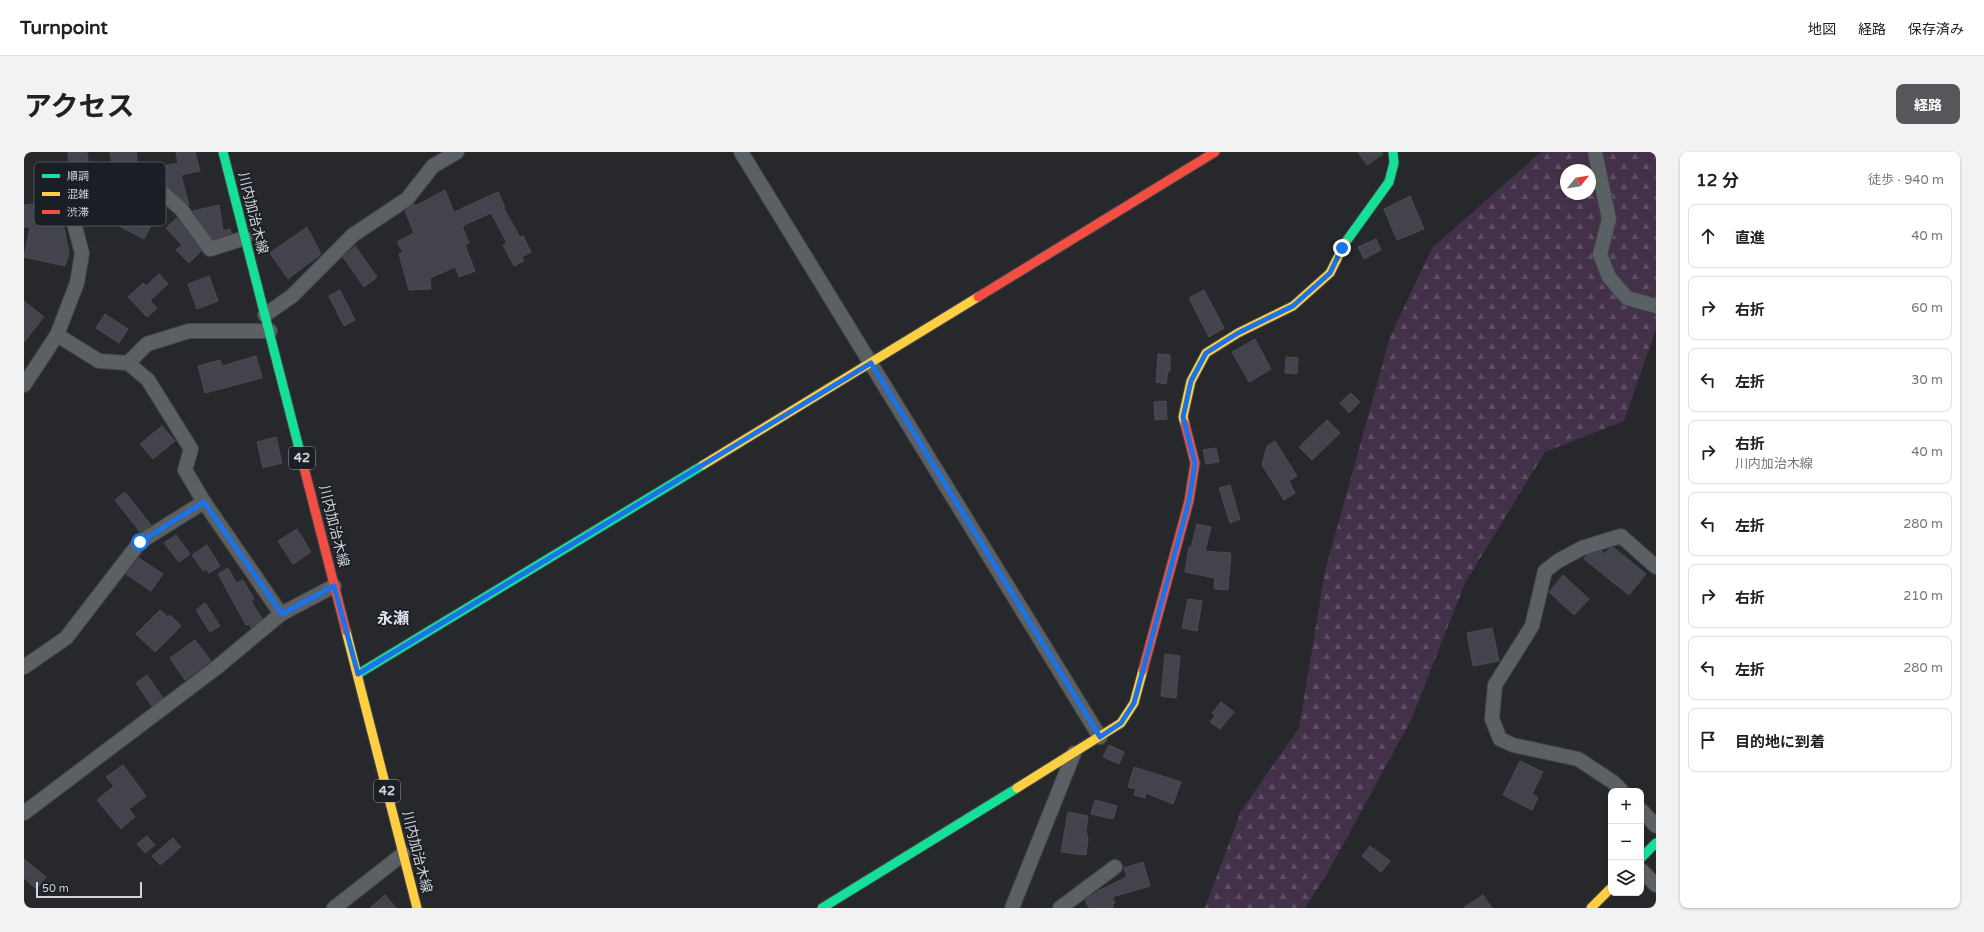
<!DOCTYPE html>
<html lang="ja">
<meta charset="utf-8">
<style>
:root{--surface:#fff;--page:#f2f2f2;--text:#202124;--muted:#757577;--line:#e0e0e0;--accent:#55575a}
body{margin:0;font-family:"Varela Round","Noto Sans JP",sans-serif;background:var(--page);color:var(--text)}
.controls{position:absolute;right:12px;bottom:12px;display:grid;overflow:hidden;border-radius:8px;box-shadow:0 1px 3px #0004}
.controls button{width:36px;height:36px;display:grid;place-items:center;padding:0;border:0;border-bottom:1px solid var(--line);background:var(--surface);color:var(--text);font:20px sans-serif}
.compass{position:absolute;left:1536px;top:12px;width:36px;height:36px;border-radius:50%;background:var(--surface);box-shadow:0 1px 3px #0004;rotate:60deg}
.scale{position:absolute;left:12px;bottom:10px;width:106px;box-sizing:border-box;padding-left:4px;border:2px solid #d1d4d9;border-top:0;font-size:11px;line-height:14px;white-space:nowrap;color:#d1d4d9;-webkit-text-stroke:3px #1a1e25;paint-order:stroke}
.stop{position:absolute;width:12px;height:12px;margin:-9px;border:3px solid #1a73e8;border-radius:50%;background:#fff}
.stop.end{background:#1a73e8;border-color:#fff;box-shadow:0 1px 4px #0008}
.list{margin:0;padding:0;list-style:none}
h2{display:flex;justify-content:space-between;align-items:center;height:52px;margin:0;padding:0 16px;font-size:17px}
h2 small{font-size:13px;font-weight:400;color:var(--muted)}
.list li{display:grid;grid-template-columns:26px 1fr auto;gap:12px;align-items:center;box-sizing:border-box;height:64px;margin:0 8px 8px;padding:0 8px;border:1px solid var(--line);border-radius:8px}
.list b{display:block;font-size:15px;white-space:nowrap}
.list p{margin:0;font-size:13px;white-space:nowrap;color:var(--muted)}
.list em{font-size:13px;font-style:normal;color:var(--muted)}
.icon{flex:none;width:22px;height:22px;fill:none;stroke:currentColor;stroke-width:2;stroke-linecap:round;stroke-linejoin:round}
.map{position:relative;flex:none;width:1632px;height:756px;overflow:hidden;border-radius:8px}
header{display:flex;align-items:center;gap:24px;box-sizing:border-box;height:56px;padding:0 20px;background:var(--surface);border-bottom:1px solid var(--line)}
header strong{font-size:19px}
nav{display:flex;gap:22px;margin-inline-start:auto;font-size:14px}
.intro{display:flex;align-items:center;justify-content:space-between;box-sizing:border-box;height:96px;padding:0 24px}
h1{margin:0;font-size:28px}
.button{padding:10px 18px;border-radius:8px;background:var(--accent);color:#fff;font-size:14px;font-weight:700}
main{display:flex;gap:24px;padding:0 24px}
aside{flex:1;background:var(--surface);border-radius:8px;box-shadow:0 1px 3px #0004}
.map>svg:first-child{display:block}
.forest{fill:url(#forest-firs);fill-rule:evenodd}
.building{fill:#42434c;stroke:#4b4c50}
.lines{fill:none;stroke-linecap:round;stroke-linejoin:round}
.street-casing{stroke:#424447;stroke-width:16}
.fast-casing{stroke:#424447;stroke-width:11}
.slow-casing{stroke:#424447;stroke-width:11}
.jam-casing{stroke:#424447;stroke-width:11}
.street{stroke:#5b6065;stroke-width:14}
.fast{stroke:#16e098;stroke-width:9}
.slow{stroke:#ffcf43;stroke-width:9}
.jam{stroke:#f24e42;stroke-width:9}
.route{stroke:#1a73e8;stroke-width:5}
.labels{text-anchor:middle;dominant-baseline:central;stroke-width:3;stroke-linejoin:round;paint-order:stroke}
.shield{fill:#1a1e25;stroke:#9a9da3;stroke-width:1}
.shield-label{font-size:13px;font-weight:bold;fill:#d1d4d9}
.street-label{font-size:14px;fill:#d1d4d9;stroke:#1a1e25}
.quarter-label{font-size:16px;font-weight:bold;fill:#dfe4ef;stroke:#1a1e25}
.key{fill:#1a1e25;stroke:#51555b;stroke-width:1}
.key-label{font-size:11px;fill:#d1d4d9}
</style>
<header>
<strong>Turnpoint</strong>
<nav><a>地図</a><a>経路</a><a>保存済み</a></nav>
</header>
<div class="intro"><h1>アクセス</h1><a class="button">経路</a></div>
<main>
<div class="map">
<svg width="1632" height="756" viewBox="0 0 1632 756">
<defs>
<pattern id="forest-firs" width="22" height="20" patternUnits="userSpaceOnUse"><rect width="22" height="20" fill="#433149"/><path d="M5 1l3.5 6h-7zM16 11l3.5 6h-7z" fill="#5d4e63"/></pattern>
</defs>
<rect width="100%" height="100%" fill="#26282c"/>
<!-- forest -->
<path class="forest" d="M1517,0H1632V177L1600,269L1521,300L1441,431L1387,568L1304,720L1281,756H1181L1217,659L1275,576L1301,419L1366,185L1408,96ZM1542,18H1566V42H1542Z"/>
<!-- building -->
<g class="building">
<path d="M44,0H63L66,22L46,24Z"/>
<path d="M86,0H112L114,14L89,21Z"/>
<path d="M152,0H171L176,19L157,23L165,53L144,35L139,14L154,11Z"/>
<path d="M1334,0H1358V3L1343,13Z"/>
<path d="M104,35L123,44L114,62L124,66L122,70L127,73L120,87L86,69Z"/>
<path d="M421,38L430,60L474,40L481,55H479L496,85L499,84L507,100L498,105L500,109L490,114L479,93L483,91L467,61L438,74L445,91L441,93L451,119L435,125L431,115L406,126L407,137L385,138L375,102L379,100L373,90L390,81L381,59L390,52L391,54Z"/>
<path d="M1386,44L1400,77L1373,88L1360,57Z"/>
<path d="M23,50L25,67L38,65L45,101L41,114L0,105L6,75H0V53Z"/>
<path d="M195,53L199,79L206,77L207,81L189,87L169,59Z"/>
<path d="M153,66L177,99L165,111L152,98L158,93L142,76Z"/>
<path d="M283,75L297,102L264,127L246,101Z"/>
<path d="M1352,87L1357,98L1340,107L1334,95Z"/>
<path d="M331,94L353,125L340,135L319,105Z"/>
<path d="M135,122L144,132L126,149L133,156L123,165L104,145L119,131L122,134Z"/>
<path d="M185,124L194,149L173,157L164,132Z"/>
<path d="M316,138L331,168L320,174L305,144Z"/>
<path d="M1180,138L1200,176L1185,185L1165,146Z"/>
<path d="M0,149L20,165L0,190Z"/>
<path d="M81,162L104,177L95,191L72,176Z"/>
<path d="M1231,187L1247,217L1225,230L1208,200Z"/>
<path d="M1134,202L1146,203V219H1144L1142,232L1132,230Z"/>
<path d="M232,204L238,226L181,241L174,214L196,208L198,214Z"/>
<path d="M1262,205L1274,206L1273,222L1261,221Z"/>
<path d="M1327,241L1336,250L1325,261L1316,251Z"/>
<path d="M1142,249L1143,267L1131,268L1130,250Z"/>
<path d="M1303,268L1316,281L1288,308L1275,295Z"/>
<path d="M138,274L151,289L129,307L116,292Z"/>
<path d="M252,285L258,311L239,316L233,290Z"/>
<path d="M1251,289L1273,324L1265,329L1271,341L1260,348L1238,313L1243,294Z"/>
<path d="M1192,296L1195,310L1182,312L1179,298Z"/>
<path d="M1206,333L1216,367L1206,371L1195,336Z"/>
<path d="M101,340L127,373L116,380L91,348Z"/>
<path d="M1173,372L1187,375L1181,399L1207,401L1204,438L1190,437L1191,426L1161,420L1165,395L1167,396Z"/>
<path d="M273,377L287,400L269,412L254,389Z"/>
<path d="M152,383L166,402L155,410L140,391Z"/>
<path d="M183,393L196,414L185,421L182,417L179,419L168,403Z"/>
<path d="M1589,395L1622,422L1605,443L1560,407L1563,403L1578,399L1581,402L1585,397Z"/>
<path d="M115,406L139,422L127,439L102,422Z"/>
<path d="M204,416L212,431L219,428L230,447L227,449L238,467L227,476L225,472L222,473L194,422Z"/>
<path d="M1539,423L1565,447L1550,463L1525,440Z"/>
<path d="M1164,447L1178,449L1173,479L1158,476Z"/>
<path d="M181,451L196,474L186,480L172,458Z"/>
<path d="M136,458L144,465L146,463L157,474L131,500L112,482Z"/>
<path d="M1468,476L1475,509L1449,514L1443,481Z"/>
<path d="M171,488L187,509L161,528L146,506Z"/>
<path d="M1141,502L1156,504L1152,546L1137,544Z"/>
<path d="M123,523L139,546L128,554L112,531Z"/>
<path d="M1197,550L1210,560L1196,577L1186,570L1191,564L1188,561Z"/>
<path d="M1085,593L1100,600L1095,612L1079,605Z"/>
<path d="M1496,609L1519,620L1508,642L1514,646L1508,658L1479,643Z"/>
<path d="M99,613L122,644L105,657L111,665L97,677L73,648L90,634L82,625Z"/>
<path d="M1110,615L1157,630L1149,652L1122,641L1121,646L1110,643L1112,637L1104,635Z"/>
<path d="M1071,648L1093,654L1089,667L1067,662Z"/>
<path d="M1044,660L1064,664L1062,679L1064,687L1062,703L1037,700Z"/>
<path d="M123,684L131,693L121,701L113,692Z"/>
<path d="M149,686L157,695L136,713L128,704Z"/>
<path d="M1346,694L1366,709L1357,720L1338,704Z"/>
<path d="M0,707L22,725L12,737L0,726Z"/>
<path d="M1119,710L1126,734L1088,745L1091,751L1088,752L1090,756H1065L1061,748L1074,739L1103,725L1100,716Z"/>
<path d="M361,743L372,756H346Z"/>
<path d="M1459,743L1468,756H1439Z"/>
</g>
<g class="lines">
<!-- street casing -->
<g class="street-casing">
<g id="street">
<path d="M717,0L1076,585"/>
<path d="M1571,0L1585,67L1576,102L1585,125L1603,146L1632,154"/>
<path d="M241,163L268,144L329,83L383,47L409,14L433,0"/>
<path d="M33,183L53,131L58,101L46,56L51,43L117,22L157,57L186,97L221,86"/>
<path d="M104,211L123,192L165,179H246"/>
<path d="M0,233L33,183L75,209L104,211L124,228L167,297L161,318L180,350L257,462"/>
<path d="M0,515L42,486L116,390L180,350"/>
<path d="M1598,639L1589,630L1554,607L1489,593L1476,587L1468,567L1471,533L1508,474L1521,419L1534,409L1558,396L1597,384L1632,415"/>
<path d="M1617,658L1632,674"/>
<path d="M0,661L192,516L257,462L310,434"/>
<path d="M1617,718L1632,733"/>
<path d="M310,756L379,702"/>
<path d="M988,756L1050,601"/>
<path d="M1036,756L1091,715"/>
</g>
</g>
<!-- fast casing -->
<g class="fast-casing">
<g id="fast">
<path d="M199,0L276,300"/>
<path d="M1321,91L1365,30L1370,11L1369,0"/>
<path d="M334,522L679,313"/>
<path d="M1617,706L1632,691"/>
<path d="M798,756L993,636"/>
</g>
</g>
<!-- slow casing -->
<g class="slow-casing">
<g id="slow">
<path d="M1161,272L1159,265L1167,229L1182,201L1214,181L1269,154L1306,121L1321,91"/>
<path d="M679,313L954,145"/>
<path d="M322,479L393,756"/>
<path d="M993,636L1097,571L1110,551L1119,518"/>
<path d="M1567,756L1587,736"/>
</g>
</g>
<!-- jam casing -->
<g class="jam-casing">
<g id="jam">
<path d="M954,145L1191,0"/>
<path d="M276,300L322,479"/>
<path d="M1119,518L1165,349L1171,311L1161,272"/>
</g>
</g>
<!-- street -->
<use href="#street" class="street"/>
<!-- fast -->
<use href="#fast" class="fast"/>
<!-- slow -->
<use href="#slow" class="slow"/>
<!-- jam -->
<use href="#jam" class="jam"/>
</g>
<g class="lines">
<!-- route -->
<path class="route" d="M116,390L180,350L258,462L310,434L334,522L847,211L1076,585L1097,571L1110,551L1165,349L1171,311L1159,265L1167,229L1182,201L1214,181L1269,154L1306,121L1318,96"/>
</g>
<g class="labels">
<!-- shield labels -->
<g class="shield">
<rect x="265" y="295" width="26" height="22" rx="3"/>
<rect x="350" y="628" width="26" height="22" rx="3"/>
</g>
<g class="shield-label">
<text x="278" y="306">42</text>
<text x="363" y="639">42</text>
</g>
<!-- street labels -->
<g class="street-label">
<text transform="translate(229 61) rotate(76)">川内加治木線</text>
<text transform="translate(310 374) rotate(76)">川内加治木線</text>
<text transform="translate(393 700) rotate(76)">川内加治木線</text>
</g>
<!-- quarter labels -->
<g class="quarter-label">
<text x="369" y="467">永瀬</text>
</g>
</g>
<!-- legend -->
<rect x="10" y="10" width="132" height="64" rx="6" class="key"/>
<rect x="18" y="22" width="18" height="4" fill="#16e098"/>
<rect x="18" y="40" width="18" height="4" fill="#ffcf43"/>
<rect x="18" y="58" width="18" height="4" fill="#f24e42"/>
<g class="key-label">
<text x="43" y="28">順調</text>
<text x="43" y="46">混雑</text>
<text x="43" y="64">渋滞</text>
</g>
</svg>
<div class="controls">
<button>+</button>
<button>−</button>
<button><svg class="icon" aria-label="layers" viewBox="0 0 24 24"><path d="M12 4l9 5-9 5-9-5zM3 14l9 5 9-5"/></svg></button>
</div>
<svg class="compass" viewBox="-18 -18 36 36"><path d="M0-13l5 13h-10z" fill="#e53935"/><path d="M0 13l5-13h-10z" fill="#757577"/></svg>
<div class="scale">50 m</div>
<div class="stop" style="left:116px;top:390px"></div>
<div class="stop end" style="left:1318px;top:96px"></div>
</div>
<aside>
<h2>12 分<small>徒歩 · 940 m</small></h2>
<ul class="list">
<li><svg class="icon" aria-label="ahead" viewBox="0 0 24 24"><path d="M12 20V5M6 11l6-6 6 6"/></svg><div><b>直進</b></div><em>40 m</em></li>
<li><svg class="icon" aria-label="right" viewBox="0 0 24 24"><path d="M7 20v-9h11M14 6l5 5-5 5"/></svg><div><b>右折</b></div><em>60 m</em></li>
<li><svg class="icon" aria-label="left" viewBox="0 0 24 24"><path d="M17 20v-9H6M10 6l-5 5 5 5"/></svg><div><b>左折</b></div><em>30 m</em></li>
<li><svg class="icon" aria-label="right" viewBox="0 0 24 24"><path d="M7 20v-9h11M14 6l5 5-5 5"/></svg><div><b>右折</b><p>川内加治木線</p></div><em>40 m</em></li>
<li><svg class="icon" aria-label="left" viewBox="0 0 24 24"><path d="M17 20v-9H6M10 6l-5 5 5 5"/></svg><div><b>左折</b></div><em>280 m</em></li>
<li><svg class="icon" aria-label="right" viewBox="0 0 24 24"><path d="M7 20v-9h11M14 6l5 5-5 5"/></svg><div><b>右折</b></div><em>210 m</em></li>
<li><svg class="icon" aria-label="left" viewBox="0 0 24 24"><path d="M17 20v-9H6M10 6l-5 5 5 5"/></svg><div><b>左折</b></div><em>280 m</em></li>
<li><svg class="icon" aria-label="arrive" viewBox="0 0 24 24"><path d="M6 21V4h12l-3 4 3 4H6"/></svg><div><b>目的地に到着</b></div></li>
</ul>
</aside>
</main>
